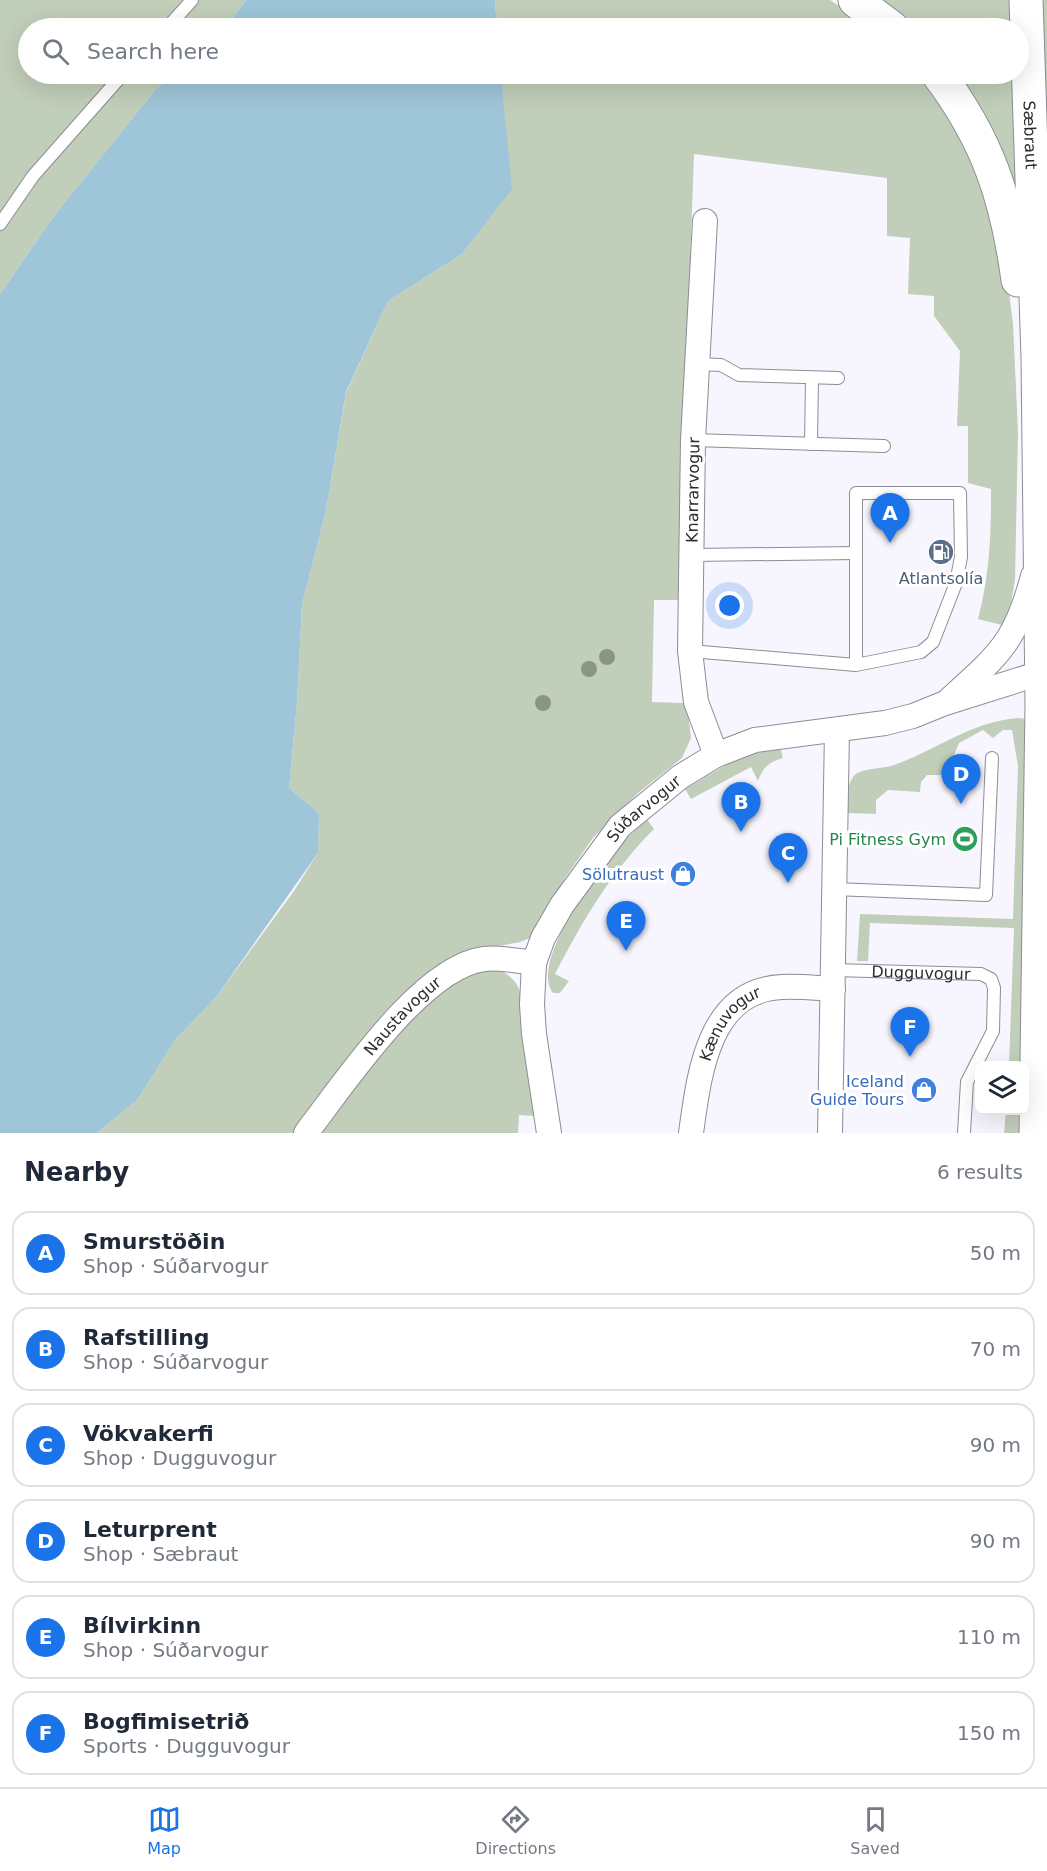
<!DOCTYPE html>
<meta charset="utf-8">
<style>
:root{--surface:#fff;--page:#f2f2f3;--text:#1f2937;--muted:#747a83;--line:#e0e1e3;--accent:#1a73e8}
body{margin:0;font-family:"DejaVu Sans",sans-serif;background:var(--page);color:var(--text)}
.controls{position:absolute;right:18px;bottom:18px;display:grid;overflow:hidden;border-radius:12px;box-shadow:0 6px 24px #0002}
.controls button{width:54px;height:54px;display:grid;place-items:center;padding:0;border:0;border-bottom:2px solid var(--line);background:var(--surface);color:var(--text);font:30px sans-serif}
.you{position:absolute;left:730px;top:606px;width:21px;height:21px;margin:-15px;border:4px solid #fff;border-radius:50%;background:#1a73e8;box-shadow:0 0 0 9px #1a73e833}
.badge{display:grid;place-items:center;width:39px;height:39px;border-radius:50%;background:var(--accent);color:#fff;font-size:20px;font-weight:700}
.pin{position:absolute;translate:-50% -50px;filter:drop-shadow(0 2px 3px #0008)}
.pin::after{content:'';position:absolute;top:32px;width:21px;height:18px;background:inherit;clip-path:polygon(0 0,100% 0,50% 100%)}
.list{margin:0;padding:0;list-style:none}
h2{display:flex;justify-content:space-between;align-items:center;height:78px;margin:0;padding:0 24px;font-size:26px}
h2 small{font-size:20px;font-weight:400;color:var(--muted)}
.list li{display:grid;grid-template-columns:39px 1fr auto;gap:18px;align-items:center;box-sizing:border-box;height:84px;margin:0 12px 12px;padding:0 12px;border:2px solid var(--line);border-radius:18px}
.list b{display:block;font-size:22px;white-space:nowrap}
.list p{margin:0;font-size:20px;white-space:nowrap;color:var(--muted)}
.list em{font-size:20px;font-style:normal;color:var(--muted)}
.icon{flex:none;width:33px;height:33px;fill:none;stroke:currentColor;stroke-width:2;stroke-linecap:round;stroke-linejoin:round}
.map{position:relative;flex:none;width:1047px;height:1133px;overflow:hidden}
.search{position:absolute;background:var(--surface);box-shadow:0 6px 24px #0002;left:18px;right:18px;top:18px;height:66px;display:flex;align-items:center;gap:15px;box-sizing:border-box;padding:0 21px;border-radius:33px;color:var(--muted);font-size:22px}
.sheet{height:654px;background:var(--surface)}
nav{display:flex;justify-content:space-around;align-items:center;box-sizing:border-box;height:84px;border-top:2px solid var(--line);background:var(--surface);font-size:16px;color:var(--muted)}
nav a{display:grid;justify-items:center;gap:3px}
nav .on{color:var(--accent)}
.map>svg:first-child{display:block}
.green{fill:#c1ceb9}
.water{fill:#9ec5d8}
.lines{fill:none;stroke-linecap:round;stroke-linejoin:round}
.service-casing{stroke:#8d8c94;stroke-width:14}
.minor-casing{stroke:#8d8c94;stroke-width:26}
.trunk-casing{stroke:#8d8c94;stroke-width:35}
.service{stroke:#fff;stroke-width:12}
.minor{stroke:#fff;stroke-width:24}
.trunk{stroke:#fff;stroke-width:33}
.tree{fill:#8a9780}
.labels{text-anchor:middle;dominant-baseline:central;stroke-width:6;stroke-linejoin:round;paint-order:stroke}
.street-label{font-size:16px;fill:#2c2c2f;stroke:#fff}
.service-label{font-size:16px;fill:#4e5e75;stroke:#fff}
.leisure-label{font-size:16px;fill:#27864d;stroke:#fff;text-anchor:end}
.shop-label{font-size:16px;fill:#366cbe;stroke:#fff;text-anchor:end}
</style>
<div class="map">
<svg width="1047" height="1133" viewBox="0 0 1047 1133">
<rect width="100%" height="100%" fill="#f7f6ff"/>
<!-- green -->
<g class="green">
<path d="M0,0H246L225,28H28V74H174L156,89L54,216L0,294Z"/>
<path d="M495,0H830L872,28H497Z"/>
<path d="M873,0H1012L1013,28H910Z"/>
<path d="M1039,0H1047V182Z"/>
<path d="M501,74H924L946,98L1000,220L1013,324L1018,432L1015,579L1011,604L1002,625L978,619C990,573 991,536 991,489L968,483V426H957L960,351L934,316V296L908,294L910,238L887,236V178L694,154L678,600H654L652,702L683,703L688,712L691,738L682,758L638,793L593,838L565,878L538,930L530,938L520,942L483,949L295,1133H97L138,1099L175,1040L217,996L294,891L318,853L319,813L289,788L297,703L302,605L326,510L346,393L388,301L462,254L511,189Z"/>
<path d="M952,74H1015L1020,231Z"/>
<path d="M1019,718L1027,719L1026,1133H1004L1006,1111L1024,1110V1066L1009,1065L1014,928L870,923L868,961H857L860,914L1013,919L1018,766L1012,730H1003L993,738L983,730L959,743L954,755L953,775H927L921,782L920,792L888,790L876,800V814L847,813C848,802 846,787 853,777C859,768 881,769 891,766C937,751 968,722 1019,718Z"/>
<path d="M770,750H781L783,758C769,762 763,767 758,781L751,767L691,799L685,789L741,756Z"/>
<path d="M646,818L654,829C611,872 583,920 555,974L569,981L560,993H553C526,956 620,843 646,818Z"/>
<path d="M495,967C503,972 512,976 517,985C525,999 520,1016 522,1032C525,1060 534,1087 535,1116L519,1115L518,1133H320L376,1054L449,977Z"/>
</g>
<!-- water -->
<g class="water">
<path d="M246,0H495L497,28H225Z"/>
<path d="M174,74H501L512,189L462,254L388,301L346,392L326,510L302,605L297,703L289,788L319,813L318,853L217,996L175,1040L138,1099L97,1133H0V294L54,216L156,89Z"/>
</g>
<g class="lines">
<!-- service casing -->
<g class="service-casing">
<g id="service">
<path d="M167,28L192,0"/>
<path d="M0,224L33,176L123,74"/>
<path d="M698,364L721,365L739,375L838,378"/>
<path d="M693,440L884,446"/>
<path d="M811,444L812,378"/>
<path d="M692,555L856,553"/>
<path d="M690,651L856,665L921,652L933,642L956,583L961,557L960,493H856V665"/>
<path d="M834,889L986,895L992,758"/>
<path id="s1" d="M833,970L981,974L991,979L994,988L993,1031L967,1082L964,1133"/>
</g>
</g>
<!-- minor casing -->
<g class="minor-casing">
<g id="minor">
<path d="M705,221L693,440L690,651L696,702L716,755"/>
<path d="M951,698C1000,654 1016,641 1033,576"/>
<path id="s2" d="M306,1133C344,1084 421,967 484,959C500,957 518,961 534,963"/>
<path id="s3" d="M549,1133L534,1034L532,1004L534,963L543,938L562,905L620,826L680,777L716,755L755,740L885,723L913,716L945,703L1047,671"/>
<path id="s4" d="M691,1133C699,1075 708,990 782,987C798,986 816,988 833,989"/>
<path d="M830,1133L837,730"/>
</g>
</g>
<!-- trunk casing -->
<g class="trunk-casing">
<g id="trunk">
<path d="M855,0L892,28"/>
<path id="s5" d="M1026,0L1038,357L1042,705L1036,1133"/>
<path d="M938,74C988,140 1007,199 1018,280"/>
</g>
</g>
<!-- service -->
<use href="#service" class="service"/>
<!-- minor -->
<use href="#minor" class="minor"/>
<!-- trunk -->
<use href="#trunk" class="trunk"/>
</g>
<!-- trees -->
<g class="tree">
<circle cx="607" cy="657" r="8"/>
<circle cx="589" cy="669" r="8"/>
<circle cx="543" cy="703" r="8"/>
</g>
<!-- icons -->
<defs>
<g id="fuel-disc" transform="scale(1.35)"><circle r="9.5" fill="#5c6f8a" stroke="#fff"/><path d="M-5.5-6h7V0h2V4h1.3V-2.5L3-4.5l.8-.8L6-3V5H2.5V1h-1V6h-7ZM-4.2-4.7v3.2H.2V-4.7Z" fill="#fff"/></g>
<g id="stadium-disc" transform="scale(1.35)"><circle r="9.5" fill="#2e9e5b" stroke="#fff"/><path d="M0-5a6.5 5 0 1 0 0 10a6.5 5 0 1 0 0-10ZM-3.5-1.8h7v3.6h-7Z" fill="#fff"/></g>
<g id="shop-disc" transform="scale(1.35)"><circle r="9.5" fill="#3f7fe0" stroke="#fff"/><path d="M-5-2.5h2.3a2.7 3.5 0 0 1 5.4 0H5L5.5 6h-11ZM-1.5-2.5h3a1.5 2.3 0 0 0-3 0Z" fill="#fff"/></g>
</defs>
<g fill-rule="evenodd">
<use href="#fuel-disc" x="941" y="552"/>
<use href="#stadium-disc" x="965" y="839"/>
<use href="#shop-disc" x="683" y="874"/>
<use href="#shop-disc" x="924" y="1090"/>
</g>
<g class="labels">
<!-- street labels -->
<g class="street-label">
<text stroke="none"><textPath href="#s5" startOffset="135">Sæbraut</textPath></text>
<text transform="translate(693 490) rotate(-89)">Knarrarvogur</text>
<text stroke="none"><textPath href="#s3" startOffset="363">Súðarvogur</textPath></text>
<text stroke="none"><textPath href="#s1" startOffset="88">Dugguvogur</textPath></text>
<text stroke="none"><textPath href="#s2" startOffset="152">Naustavogur</textPath></text>
<text stroke="none"><textPath href="#s4" startOffset="120">Kænuvogur</textPath></text>
</g>
<!-- service labels -->
<g class="service-label">
<text x="941" y="578">Atlantsolía</text>
</g>
<!-- leisure labels -->
<g class="leisure-label">
<text x="946" y="839">Pi Fitness Gym</text>
</g>
<!-- shop labels -->
<g class="shop-label">
<text x="664" y="874">Sölutraust</text>
<text x="904" y="1081">Iceland<tspan x="904" dy="18">Guide Tours</tspan></text>
</g>
</g>
</svg>
<div class="controls">
<button><svg class="icon" aria-label="layers" viewBox="0 0 24 24"><path d="M12 4l9 5-9 5-9-5zM3 14l9 5 9-5"/></svg></button>
</div>
<div class="you"></div>
<div class="pin badge" style="left:890px;top:543px">A</div>
<div class="pin badge" style="left:741px;top:832px">B</div>
<div class="pin badge" style="left:788px;top:883px">C</div>
<div class="pin badge" style="left:961px;top:804px">D</div>
<div class="pin badge" style="left:626px;top:951px">E</div>
<div class="pin badge" style="left:910px;top:1057px">F</div>
<div class="search"><svg class="icon" aria-label="search" viewBox="0 0 24 24"><circle cx="10" cy="10" r="6"/><path d="M15 15l6 6"/></svg>Search here</div>
</div>
<section class="sheet">
<h2>Nearby<small>6 results</small></h2>
<ul class="list">
<li><span class="badge">A</span><div><b>Smurstöðin</b><p>Shop · Súðarvogur</p></div><em>50 m</em></li>
<li><span class="badge">B</span><div><b>Rafstilling</b><p>Shop · Súðarvogur</p></div><em>70 m</em></li>
<li><span class="badge">C</span><div><b>Vökvakerfi</b><p>Shop · Dugguvogur</p></div><em>90 m</em></li>
<li><span class="badge">D</span><div><b>Leturprent</b><p>Shop · Sæbraut</p></div><em>90 m</em></li>
<li><span class="badge">E</span><div><b>Bílvirkinn</b><p>Shop · Súðarvogur</p></div><em>110 m</em></li>
<li><span class="badge">F</span><div><b>Bogfimisetrið</b><p>Sports · Dugguvogur</p></div><em>150 m</em></li>
</ul>
</section>
<nav>
<a class="on"><svg class="icon" aria-label="map" viewBox="0 0 24 24"><path d="M3 6l6-2 6 2 6-2v14l-6 2-6-2-6 2zM9 4v14M15 6v14"/></svg>Map</a>
<a><svg class="icon" aria-label="directions" viewBox="0 0 24 24"><path d="M12 3l9 9-9 9-9-9zM9 14v-3h6M13 9l2 2-2 2"/></svg>Directions</a>
<a><svg class="icon" aria-label="saved" viewBox="0 0 24 24"><path d="M7 4h10v16l-5-4-5 4z"/></svg>Saved</a>
</nav>
